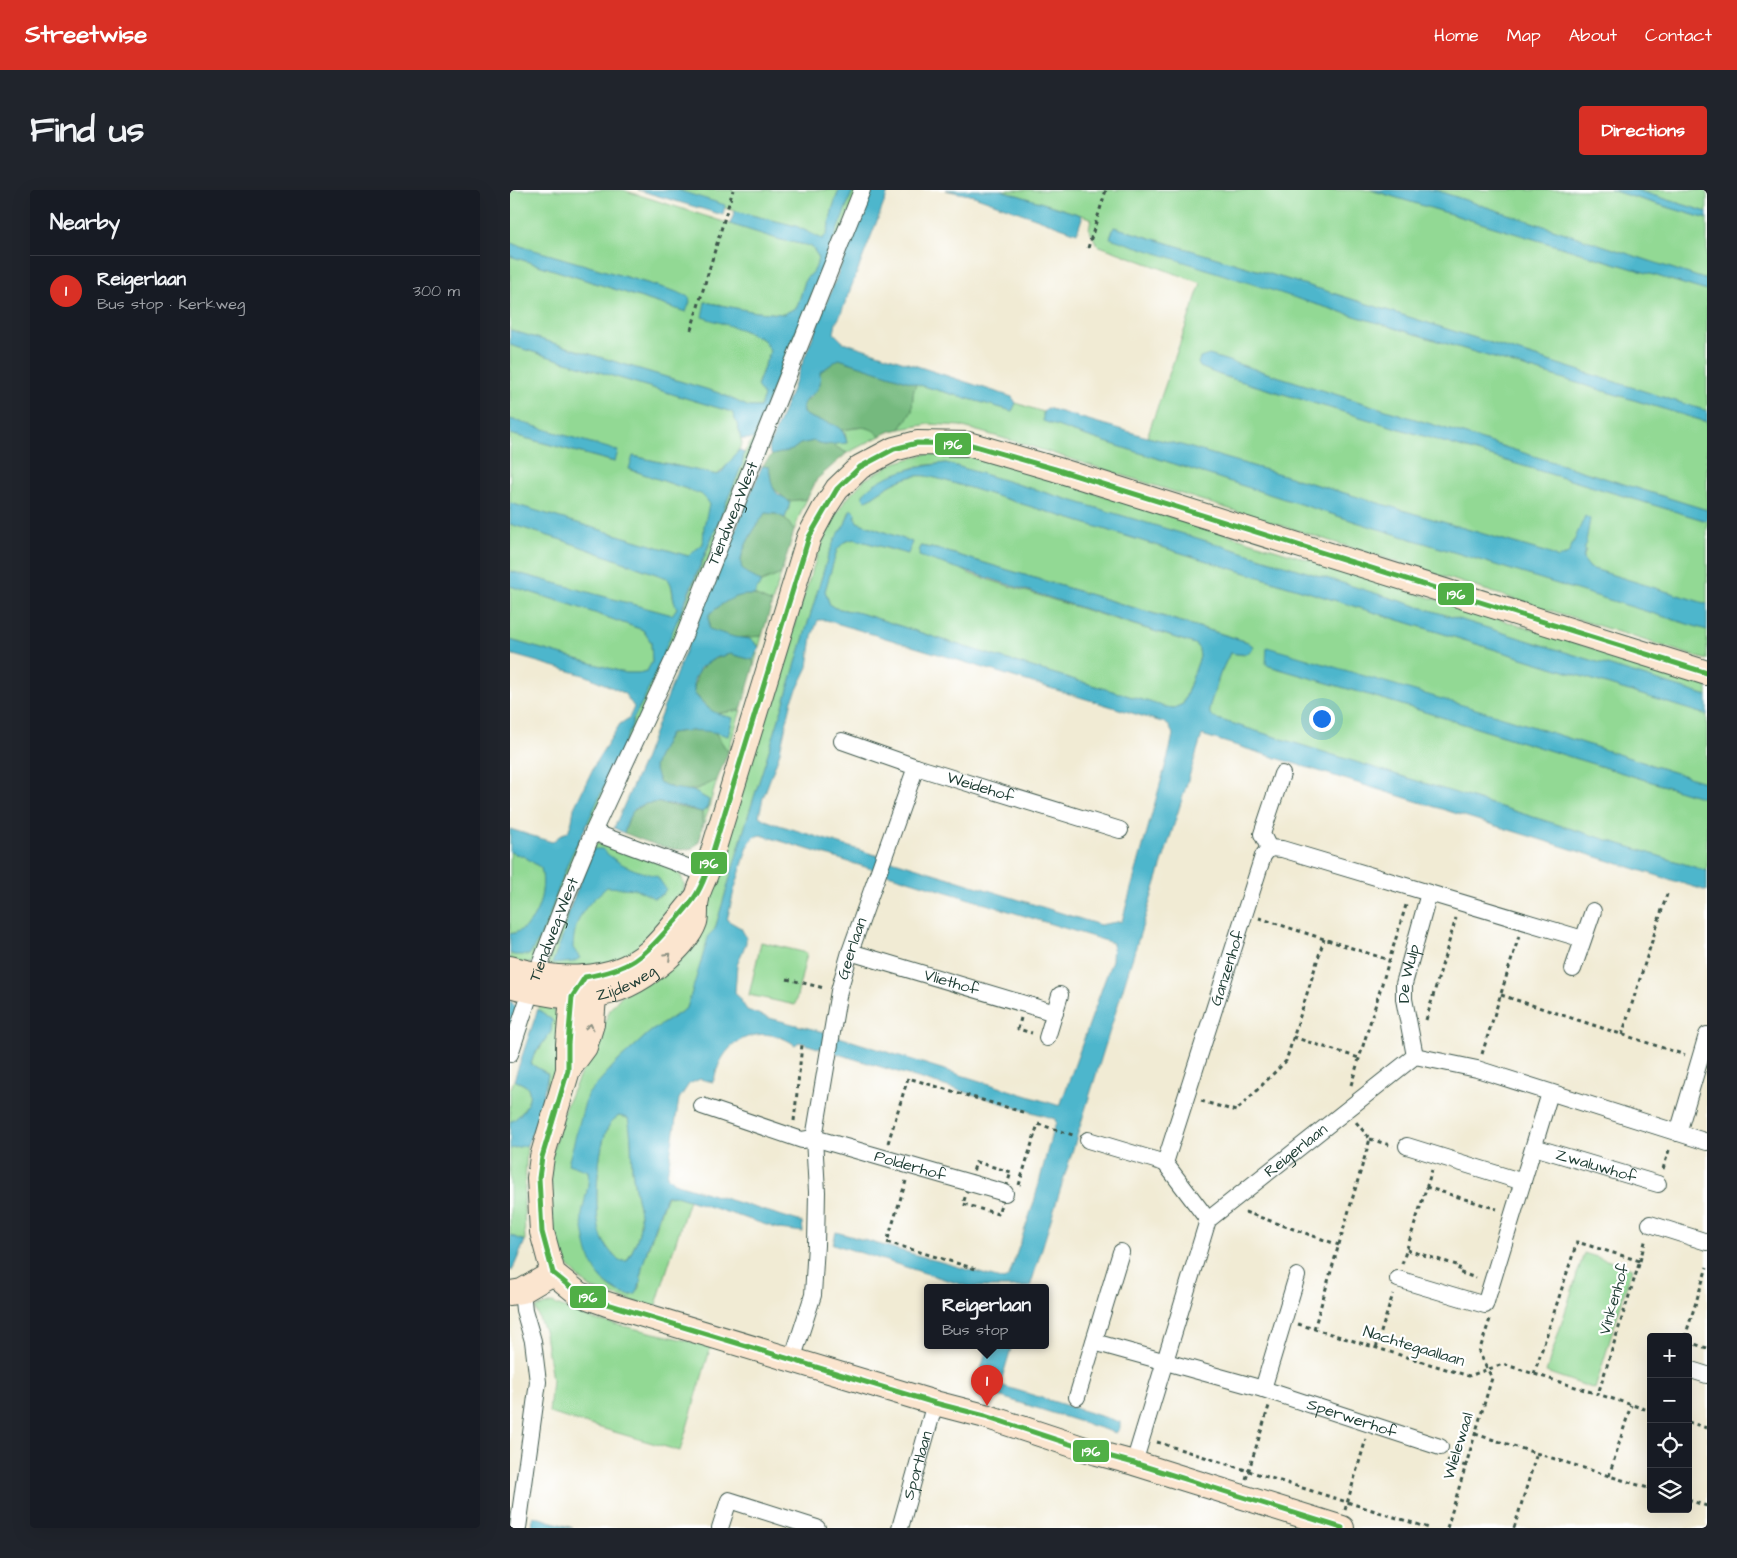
<!DOCTYPE html>
<meta charset="utf-8">
<style>
:root{--surface:#171b24;--page:#20242c;--text:#f1f3f6;--muted:#9ea1a6;--line:#363941;--accent:#d93025}
body{margin:0;font-family:"Architects Daughter",sans-serif;background:var(--page);color:var(--text)}
.controls{position:absolute;right:15px;bottom:15px;display:grid;overflow:hidden;border-radius:5px;box-shadow:0 5px 20px #0002}
.controls button{width:45px;height:45px;display:grid;place-items:center;padding:0;border:0;border-bottom:1px solid var(--line);background:var(--surface);color:var(--text);font:25px sans-serif}
.you{position:absolute;left:811px;top:528px;width:18px;height:18px;margin:-12px;border:4px solid #fff;border-radius:50%;background:#1a73e8;box-shadow:0 0 0 8px #1a73e833}
.badge{display:grid;place-items:center;width:32px;height:32px;border-radius:50%;background:var(--accent);color:#fff;font-size:16px;font-weight:700}
.pin{position:absolute;translate:-50% -41px;filter:drop-shadow(0 1px 2px #0008)}
.pin::after{content:'';position:absolute;top:26px;width:18px;height:15px;background:inherit;clip-path:polygon(0 0,100% 0,50% 100%)}
.popup{position:absolute;left:414px;top:1094px;width:125px;height:65px;box-sizing:border-box;display:grid;place-content:center;border-radius:5px;background:var(--surface);filter:drop-shadow(0 1px 4px #0005);font-size:16px;white-space:nowrap;color:var(--muted)}
.popup b{font-size:19px;color:var(--text)}
.popup::after{content:'';position:absolute;left:50%;top:100%;margin-left:-10px;border:10px solid transparent;border-top-color:var(--surface)}
.list{margin:0;padding:0;list-style:none}
h2{display:flex;justify-content:space-between;align-items:center;height:65px;margin:0;padding:0 20px;font-size:21px}
h2 small{font-size:16px;font-weight:400;color:var(--muted)}
.list li{display:grid;grid-template-columns:32px 1fr auto;gap:15px;align-items:center;box-sizing:border-box;height:70px;padding:0 20px;border-top:1px solid var(--line)}
.list b{display:block;font-size:19px;white-space:nowrap}
.list p{margin:0;font-size:16px;white-space:nowrap;color:var(--muted)}
.list em{font-size:16px;font-style:normal;color:var(--muted)}
.icon{flex:none;width:28px;height:28px;fill:none;stroke:currentColor;stroke-width:2;stroke-linecap:round;stroke-linejoin:round}
.map{position:relative;flex:none;width:1197px;height:1338px;overflow:hidden;border-radius:5px}
header{display:flex;align-items:center;gap:30px;box-sizing:border-box;height:70px;padding:0 25px;background:var(--accent);color:#fff}
header strong{font-size:24px}
nav{display:flex;gap:28px;margin-inline-start:auto;font-size:18px}
.intro{display:flex;align-items:center;justify-content:space-between;box-sizing:border-box;height:120px;padding:0 30px}
h1{margin:0;font-size:35px}
.button{padding:12px 22px;border-radius:5px;background:var(--accent);color:#fff;font-size:18px;font-weight:700}
main{display:flex;gap:30px;padding:0 30px}
aside{flex:1;background:var(--surface);border-radius:5px;box-shadow:0 5px 20px #0002}
.map>svg:first-child{display:block}
.green{fill:#92d994;stroke:#588b64}
.forest{fill:#75b97e;stroke:#4a7b59}
.water{fill:#4eb6cc;stroke:#367a80;fill-rule:evenodd}
.lines{fill:none;stroke-linecap:round;stroke-linejoin:round}
.street-casing{stroke:#3e574c;stroke-width:18}
.secondary-casing{stroke:#3e574c;stroke-width:26}
.path{stroke:#3e574c;stroke-width:3;stroke-dasharray:4 4;stroke-linecap:butt}
.street{stroke:#fff;stroke-width:16}
.secondary{stroke:#fbe5cf;stroke-width:24}
.bus-1-casing{stroke:#fff;stroke-width:9}
.bus-1{stroke:#50af46;stroke-width:5}
.oneway{stroke:#8d9182}
.labels{text-anchor:middle;dominant-baseline:central;stroke-width:4.5;stroke-linejoin:round;paint-order:stroke}
.street-label{font-size:16px;fill:#1f3d34;stroke:#fff}
.line-badge{stroke:#fff;stroke-width:2}
.badge-label{font-size:14px;text-anchor:middle;font-weight:bold;fill:#fff}
</style>
<header>
<strong>Streetwise</strong>
<nav><a>Home</a><a>Map</a><a>About</a><a>Contact</a></nav>
</header>
<div class="intro"><h1>Find us</h1><a class="button">Directions</a></div>
<main>
<aside>
<h2>Nearby<small></small></h2>
<ul class="list">
<li><span class="badge">1</span><div><b>Reigerlaan</b><p>Bus stop · Kerkweg</p></div><em>300 m</em></li>
</ul>
</aside>
<div class="map">
<svg width="1197" height="1338" viewBox="0 0 1197 1338">
<rect width="100%" height="100%" fill="#fff"/>
<filter id="ink" filterUnits="userSpaceOnUse"><feTurbulence type="fractalNoise" baseFrequency=".02" numOctaves="2"/><feDisplacementMap in="SourceGraphic" scale="10" xChannelSelector="R" yChannelSelector="G"/><feConvolveMatrix kernelMatrix="1 2 1 2 8 2 1 2 1" color-interpolation-filters="sRGB"/></filter>
<filter id="wash" filterUnits="userSpaceOnUse"><feTurbulence type="fractalNoise" baseFrequency=".0096" numOctaves="4" result="noise"/><feDisplacementMap in="SourceGraphic" scale="20" xChannelSelector="R" yChannelSelector="G"/><feGaussianBlur stdDeviation="1.12" result="paint"/><feColorMatrix in="noise" values="0 0 0 0 0 0 0 0 0 0 0 0 0 0 0 0 0 1.4 0 .05"/><feComposite in="paint" operator="in"/></filter>
<g filter="url(#wash)">
<rect width="100%" height="100%" fill="#f1ebd4"/>
<!-- green -->
<g class="green">
<path d="M0,0H113L271,50L301,56L308,66C307,76 305,83 296,88L287,117L274,124L246,122L195,112L233,140L254,150L260,161L247,195L254,206L250,217H239L209,203L0,140V66L176,122L164,101L0,53Z"/>
<path d="M157,0H329L323,17L317,44L312,49L286,36L225,21Z"/>
<path d="M343,0H348L173,432L81,633H77L121,538L123,529L136,505L158,450L175,415L232,275L234,263L243,249L278,158L292,129Z"/>
<path d="M491,0H861L1197,101V221L816,101L604,37L795,111L1197,232V320L699,165L690,177L710,185L1197,331V414L1080,378L1073,369L1076,360L1061,358L1058,364L1048,368L1038,363L671,255L637,247L691,93L587,55L579,39L581,28Z"/>
<path d="M925,0H1100L1197,29V90Z"/>
<path d="M1126,0H1197V22Z"/>
<path d="M0,155L222,222L228,236L232,254L222,270L207,285L124,266L119,279L191,304L198,311L199,315L193,354L178,366L0,313V244L104,272L107,261L0,229Z"/>
<path d="M406,194L502,221L506,213L533,222L534,231L561,241L859,336L1197,440V470L510,253L450,236L420,234L390,239L402,221L403,203Z"/>
<path d="M355,237L364,240L370,246L337,263L321,254L337,253L335,243L331,240Z"/>
<path d="M419,263L446,264L476,269L1197,494V506L677,345L436,273L408,276L373,289L359,309C375,298 396,283 416,286C430,288 444,294 457,297L1197,525V593L996,528L759,476L876,510L1197,609V681L704,528L700,524L699,518L710,484L720,463L734,465L738,452L706,442L431,360L411,356L460,384L685,454L689,459L690,467L673,514L664,518L656,517L458,458L350,423L325,418L320,415L315,401L327,359L334,352L344,349L397,364L402,352L347,332L345,327L339,322C336,337 325,349 319,363L270,526L239,623L205,739L177,818L140,842L104,875L78,981L96,1094L108,1102L121,1106L130,1098L132,1076L156,1007L163,1005L179,1010L145,1118L82,1099L69,1088L55,1072L46,1055L43,1036L40,971L54,920L101,818L112,805L154,780L259,511L308,363L322,330L335,311L354,290L384,273Z"/>
<path d="M297,309L292,319L284,341L275,328L279,318L278,311Z"/>
<path d="M0,334L55,351L157,388C165,396 160,407 167,418L162,425L0,381Z"/>
<path d="M271,384L262,413L244,405L251,392Z"/>
<path d="M0,396L62,415L133,440L141,452L142,472L137,481L129,483H116L0,450Z"/>
<path d="M252,446L244,476L243,470L249,456L241,449L230,447Z"/>
<path d="M231,520L219,558L218,562L204,541L218,546L223,528L204,524Z"/>
<path d="M207,590L193,637L192,622L197,618L199,610L183,601Z"/>
<path d="M70,649L73,652L27,772L0,774V763L4,765L55,683L61,662Z"/>
<path d="M86,653L160,676L171,686L174,694V707L124,764L64,783L37,774Z"/>
<path d="M0,662L15,667L31,678C37,702 27,740 0,744Z"/>
<path d="M251,752L297,763L285,815L239,805Z"/>
<path d="M35,810L46,823L52,842L48,876L36,930L30,929L35,914L38,884L21,874L24,865L31,857L42,830L28,819Z"/>
<path d="M4,890C8,892 15,894 18,898C24,910 10,928 0,932V901Z"/>
<path d="M109,926L118,928C122,947 121,960 122,978C126,1020 141,1029 117,1071H109C102,1064 95,1056 91,1046C83,1026 87,952 100,933C101,931 106,928 109,926Z"/>
<path d="M17,955L14,1014L15,1051L0,1045V959Z"/>
<path d="M1074,1063L1122,1078L1085,1199L1036,1182Z"/>
<path d="M42,1113L82,1129L201,1156L170,1261L39,1223L42,1190L35,1143L25,1118Z"/>
</g>
<!-- forest -->
<g class="forest">
<path d="M329,169L406,194L403,203L402,221L390,239L381,241L370,246C358,233 347,238 331,240C320,230 305,232 293,223L292,216L294,212L301,207L310,182Z"/>
<path d="M304,251L314,255L321,254L337,263L307,289L297,309L278,311L262,297L259,277L252,276L262,265L282,260L290,254Z"/>
<path d="M255,323C273,324 275,327 284,341L271,384L251,392C246,388 238,385 234,381C222,369 248,334 255,323Z"/>
<path d="M232,405H244L262,413L252,446L224,448L199,439V424L221,408Z"/>
<path d="M220,464L243,470L244,476L231,520L204,524L184,503C185,477 196,471 220,464Z"/>
<path d="M182,540L204,541L218,562L207,590C181,602 175,605 149,592L144,577L147,568L160,543Z"/>
<path d="M146,612L192,622C192,632 193,644 188,653C176,671 129,648 114,643L121,622L135,614Z"/>
</g>
<!-- water -->
<g class="water">
<path d="M128,0H167L215,15L213,25Z"/>
<path d="M329,0H343L292,129L278,158L243,249H231L228,236L222,222L0,155V140L209,203L239,217H250L254,206L247,196L260,161L254,150L233,140L192,127L195,112L246,122L274,124L287,117L296,88C305,83 307,76 308,66L301,56L271,50L220,34L225,21L286,36L312,49L317,44L323,17Z"/>
<path d="M361,0H379L330,126L326,133L324,143L333,152L502,207L506,213L502,221L406,194L329,169L310,182C310,185 311,191 310,194C305,208 290,206 293,223C310,236 332,227 337,253L314,255L304,251L290,254L282,260L262,265L260,263L259,257Z"/>
<path d="M435,0H491L571,25L572,28L567,43L464,6Z"/>
<path d="M861,0H925L1197,90V101Z"/>
<path d="M1100,0H1126L1197,22V29Z"/>
<path d="M604,37L816,101L1197,221V232L795,111L600,48Z"/>
<path d="M0,53L164,101L179,107L180,112L176,122L0,66Z"/>
<path d="M699,165L1197,320V331L710,185L690,177L688,173L690,168Z"/>
<path d="M537,218L637,247L671,255L1038,363L1048,368L1058,364L1075,326L1080,329L1073,369L1080,378L1197,414V440L859,336L561,241L533,231V222Z"/>
<path d="M0,229L108,261L105,272L0,244Z"/>
<path d="M229,260L234,263L232,275L136,505L123,529L121,538L70,649C48,684 44,731 19,765H4L0,763V744C27,740 37,701 31,678L15,667L0,662V639L42,652L52,644L58,642L62,631L64,618L87,570L110,534L119,528L124,517L114,503L77,486L0,464V450L116,483H129L137,481L142,472L141,452L133,440L62,415L0,396V381L162,425L167,418C161,408 165,396 157,388L55,351L0,334V313L178,366L193,354L194,336L199,315L198,311L191,304L119,279L123,266L207,285L211,283Z"/>
<path d="M436,273L677,345L1197,506V525L457,297C444,294 430,288 416,286C396,283 375,298 359,309L355,310L353,308V304C370,283 410,276 436,273Z"/>
<path d="M252,276L259,277C261,287 260,298 269,305C274,308 276,308 280,313L275,328L266,324L255,323C248,334 222,369 234,381C238,385 246,388 251,392L244,405C223,404 215,412 199,424V439L224,447L241,449L249,457L243,470L220,464L205,468L190,478L184,490V503C198,520 202,523 223,528L218,546C197,539 181,540 160,543L147,568L144,577L149,592L162,598L183,601L199,610L197,618L192,622C174,617 133,603 121,624C117,629 116,637 114,643L104,638L134,570L168,479Z"/>
<path d="M341,319L346,324L345,327L347,332L402,352L398,364L344,349L334,352L327,360L315,401L320,415L325,418L350,423L458,458L656,517L664,518L673,514L690,467L689,459L685,454L409,366L410,356L431,360L738,452L744,457C737,467 730,464 720,463L710,484L699,518L700,524L704,528L1197,681V701L692,545L520,1097H459L323,1054L326,1042L494,1090L499,1086L524,1012L542,943L546,933L545,929L308,858L289,852L285,855C262,838 229,841 213,867C208,874 206,884 203,892L190,889L179,894L169,909L157,986L164,993L292,1032L293,1042L269,1039L163,1005L156,1006C147,1028 140,1051 133,1074C130,1084 132,1094 126,1104C117,1107 108,1102 101,1097C83,1084 77,1064 74,1043C73,1037 71,1030 72,1024C74,1010 80,996 78,981L58,974L77,905L104,875L140,842L177,818L199,745L205,739L239,623L270,526L319,363L325,349L335,334ZM308,430H316L655,533L659,536L663,544L660,559L612,731L590,735L269,635L255,630L249,626L253,608L269,565L282,510L298,477L302,446ZM251,645L603,753L602,770L550,916L310,841L259,828L237,820L225,802L227,775L236,753V747L231,738L217,730L224,701L238,656C241,649 244,646 251,645ZM109,926L118,928C122,947 121,959 122,978C126,1020 141,1029 117,1071H109C102,1064 94,1055 91,1045C83,1024 87,953 100,934C101,931 106,928 109,926Z"/>
<path d="M757,457L996,528L1197,593V609L876,510L759,476L756,474Z"/>
<path d="M83,659H92C108,675 125,681 147,686L156,699L153,704L144,708L126,699L97,697C74,717 64,728 63,758L70,768L63,772L42,774L54,743L61,715Z"/>
<path d="M0,810L7,819L0,853Z"/>
<path d="M28,819L42,830L41,842L24,865L21,874L38,884L27,932L17,955L0,959V932C10,928 24,910 18,898C15,894 8,892 4,890Z"/>
<path d="M0,1045L15,1051L2,1081L0,1080Z"/>
<path d="M478,1155H502L490,1195L610,1232V1238L606,1243L485,1205L467,1193Z"/>
<path d="M23,1326L63,1338H22Z"/>
</g>
</g>
<g filter="url(#ink)">
<g class="lines">
<!-- street casing -->
<g class="street-casing">
<g id="street">
<path id="s1" d="M332,551L406,577L610,640"/>
<path d="M83,642L196,684"/>
<path d="M759,658L772,659L1073,749"/>
<path id="s2" d="M340,762L545,823"/>
<path d="M1063,779L1083,721"/>
<path d="M537,848L550,805"/>
<path id="s3" d="M0,864L26,785L54,712L83,642L171,453L352,0"/>
<path id="s4" d="M905,866L894,809V794L919,703"/>
<path id="s5" d="M192,916L292,950L304,948L495,1003"/>
<path d="M1168,943L1197,845"/>
<path d="M578,950L655,973"/>
<path d="M897,956L1013,992"/>
<path id="s6" d="M1024,957L1148,994"/>
<path id="s7" d="M698,1030L655,973L753,666L759,658L752,644L772,584"/>
<path d="M1140,1034L1197,1052"/>
<path d="M888,1089L975,1115L1040,903"/>
<path id="s8" d="M584,1152L753,1199L930,1257"/>
<path id="s9" d="M282,1170L303,1105L306,1055L307,1002L304,948L329,801L340,762L406,577"/>
<path d="M1178,1179L1197,1185"/>
<path d="M753,1199L787,1086"/>
<path d="M567,1207L611,1062"/>
<path id="s10" d="M624,1273L698,1030L905,866L967,879L1197,952"/>
<path d="M8,1338L28,1192L23,1151L14,1120L12,1101"/>
<path d="M210,1338L219,1310L307,1338"/>
<path id="s11" d="M390,1338L425,1213"/>
</g>
</g>
<!-- secondary casing -->
<g class="secondary-casing">
<g id="secondary">
<path d="M0,778C45,791 101,795 139,762C157,746 171,725 187,707"/>
<path d="M75,787L62,807L58,854V880L32,967L29,988L32,1042L43,1083L69,1104L97,1114L425,1213L475,1226L587,1263L624,1273L832,1338"/>
<path id="s12" d="M0,795C61,813 104,814 154,771C165,761 180,747 185,732C187,725 185,716 187,709C188,700 193,692 196,684L299,347L314,319L327,299L350,277L384,259L407,253L458,254L545,279L1197,483"/>
<path d="M58,880L75,857L82,834L84,806L77,792"/>
<path d="M0,1103L12,1101L43,1083"/>
</g>
</g>
<!-- path -->
<g class="path">
<path d="M578,58L596,0"/>
<path d="M181,140L223,0"/>
<path d="M749,728L879,770"/>
<path d="M277,789L314,798"/>
<path d="M991,805L1175,865"/>
<path d="M511,828L508,839L522,843"/>
<path d="M916,830L946,728"/>
<path d="M1112,845L1158,701"/>
<path d="M783,847L849,868"/>
<path d="M972,864L1009,746"/>
<path d="M841,895L897,712"/>
<path d="M691,911L726,921L776,871L814,749"/>
<path d="M284,931L292,855"/>
<path d="M860,949L883,956"/>
<path d="M378,953L398,888L516,923"/>
<path d="M466,972L501,982L488,1024L453,1014Z"/>
<path d="M1153,979L1160,957"/>
<path d="M396,991L377,1052L469,1080"/>
<path d="M509,995L528,934L563,945"/>
<path d="M916,997L987,1019"/>
<path d="M735,1022L829,1055"/>
<path d="M897,1060L950,1076L948,1082L966,1088"/>
<path d="M1130,1071L1136,1048"/>
<path d="M892,1074L922,980"/>
<path d="M788,1134L959,1186L993,1174L1141,1221"/>
<path d="M804,1139L860,949L846,932"/>
<path d="M1175,1147L1197,1077"/>
<path d="M1178,1152L1197,1158"/>
<path d="M866,1158L883,1104"/>
<path d="M1024,1184L1067,1052L1130,1071L1088,1204"/>
<path d="M1178,1232L1197,1238"/>
<path d="M965,1244L1141,1299"/>
<path d="M647,1252L919,1338"/>
<path d="M937,1270L956,1276"/>
<path d="M1099,1286L1121,1215"/>
<path d="M736,1289L759,1216"/>
<path d="M1178,1310L1197,1316"/>
<path d="M835,1320L856,1249"/>
<path d="M937,1338L982,1188L969,1162L980,1129"/>
<path d="M1004,1338L1027,1263"/>
</g>
<!-- street -->
<use href="#street" class="street"/>
<!-- secondary -->
<use href="#secondary" class="secondary"/>
<!-- bus-1 casing -->
<g class="bus-1-casing">
<path id="bus-1" d="M832,1338L624,1273L587,1263L475,1226L425,1213L97,1114L69,1104L43,1083L32,1042L29,988L32,967L58,880V854L62,807L75,787C126,778 134,765 167,729C182,712 188,705 196,684L299,347L327,299L350,277L384,259L407,253L458,254L545,279L1197,483"/>
</g>
<!-- bus-1 -->
<use href="#bus-1" class="bus-1"/>
</g>
<!-- one-way arrows -->
<defs><path id="oneway-chevron" d="M-2-3.5L2.5 0L-2 3.5" fill="none" stroke-width="1.6" stroke-linecap="round" stroke-linejoin="round" transform="scale(1.25)"/></defs>
<g class="oneway">
<use href="#oneway-chevron" transform="translate(158 766) rotate(-43)"/>
<use href="#oneway-chevron" transform="translate(80 837) rotate(-78)"/>
</g>
</g>
<g class="labels">
<!-- street labels -->
<g class="street-label">
<text stroke="none"><textPath href="#s3" startOffset="585">Tiendweg-West</textPath></text>
<text stroke="none"><textPath href="#s1" startOffset="146">Weidehof</textPath></text>
<text stroke="none"><textPath href="#s3" startOffset="132">Tiendweg-West</textPath></text>
<text stroke="none"><textPath href="#s9" startOffset="419">Geerlaan</textPath></text>
<text stroke="none"><textPath href="#s7" startOffset="276">Ganzenhof</textPath></text>
<text stroke="none"><textPath href="#s4" startOffset="84">De Wulp</textPath></text>
<text stroke="none"><textPath href="#s12" startOffset="120">Zijdeweg</textPath></text>
<text stroke="none"><textPath href="#s2" startOffset="106">Vliethof</textPath></text>
<text stroke="none"><textPath href="#s10" startOffset="366">Reigerlaan</textPath></text>
<text stroke="none"><textPath href="#s5" startOffset="218">Polderhof</textPath></text>
<text stroke="none"><textPath href="#s6" startOffset="65">Zwaluwhof</textPath></text>
<text transform="translate(1104 1109) rotate(-74)">Vinkenhof</text>
<text transform="translate(904 1156) rotate(17)">Nachtegaallaan</text>
<text stroke="none"><textPath href="#s8" startOffset="269">Sperwerhof</textPath></text>
<text transform="translate(948 1256) rotate(-73)">Wielewaal</text>
<text stroke="none"><textPath href="#s11" startOffset="65">Sportlaan</textPath></text>
</g>
</g>
<g class="line-badge">
<rect x="424" y="242" width="38" height="24" rx="5" fill="#50af46"/>
<rect x="927" y="392" width="38" height="24" rx="5" fill="#50af46"/>
<rect x="180" y="661" width="38" height="24" rx="5" fill="#50af46"/>
<rect x="59" y="1095" width="38" height="24" rx="5" fill="#50af46"/>
<rect x="562" y="1249" width="38" height="24" rx="5" fill="#50af46"/>
</g>
<g class="badge-label">
<text x="443" y="259">196</text>
<text x="946" y="409">196</text>
<text x="199" y="678">196</text>
<text x="78" y="1112">196</text>
<text x="581" y="1266">196</text>
</g>
</svg>
<div class="controls">
<button>+</button>
<button>−</button>
<button><svg class="icon" aria-label="locate" viewBox="0 0 24 24"><circle cx="12" cy="12" r="6"/><path d="M12 2v4M12 18v4M2 12h4M18 12h4"/></svg></button>
<button><svg class="icon" aria-label="layers" viewBox="0 0 24 24"><path d="M12 4l9 5-9 5-9-5zM3 14l9 5 9-5"/></svg></button>
</div>
<div class="you"></div>
<div class="pin badge" style="left:477px;top:1216px">1</div>
<div class="popup"><b>Reigerlaan</b>Bus stop</div>
</div>
</main>
